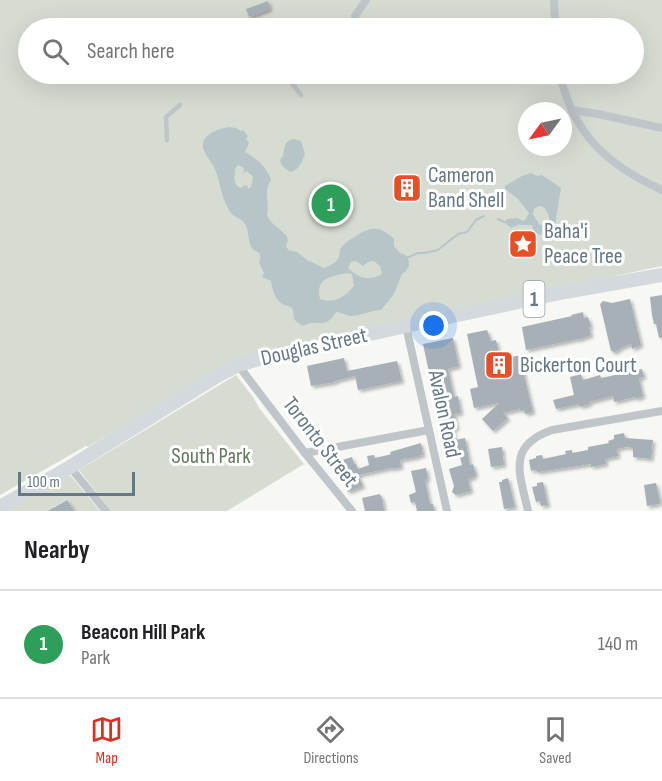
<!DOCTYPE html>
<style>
:root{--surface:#fff;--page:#f6f6f6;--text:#202124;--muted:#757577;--line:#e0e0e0;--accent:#d93025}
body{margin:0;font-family:"Sofia Sans Condensed",sans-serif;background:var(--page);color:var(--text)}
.compass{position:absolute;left:518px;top:102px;width:54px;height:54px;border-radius:50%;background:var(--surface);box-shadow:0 6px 24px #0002;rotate:237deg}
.scale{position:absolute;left:18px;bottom:15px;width:117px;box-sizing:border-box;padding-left:6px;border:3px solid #667886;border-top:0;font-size:16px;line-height:21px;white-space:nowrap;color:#667886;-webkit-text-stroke:4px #fff;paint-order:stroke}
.you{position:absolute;left:434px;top:326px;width:21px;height:21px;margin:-15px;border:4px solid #fff;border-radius:50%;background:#1a73e8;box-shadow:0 0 0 9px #1a73e833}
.badge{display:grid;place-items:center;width:39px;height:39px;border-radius:50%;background:var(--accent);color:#fff;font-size:20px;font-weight:700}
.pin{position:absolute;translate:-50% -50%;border:3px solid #fff;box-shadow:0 2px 6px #0006}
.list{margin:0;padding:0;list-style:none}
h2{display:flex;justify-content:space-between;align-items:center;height:78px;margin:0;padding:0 24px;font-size:26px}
h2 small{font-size:20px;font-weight:400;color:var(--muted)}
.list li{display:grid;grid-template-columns:39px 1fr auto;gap:18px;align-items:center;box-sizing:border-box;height:108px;padding:0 24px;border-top:2px solid var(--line)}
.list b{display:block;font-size:22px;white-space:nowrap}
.list p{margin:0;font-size:20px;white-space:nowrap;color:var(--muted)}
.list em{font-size:20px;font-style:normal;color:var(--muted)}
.icon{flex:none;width:33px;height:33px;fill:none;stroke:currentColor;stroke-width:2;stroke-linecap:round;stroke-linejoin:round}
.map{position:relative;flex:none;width:662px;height:511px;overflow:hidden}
.search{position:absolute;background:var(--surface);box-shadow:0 6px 24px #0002;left:18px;right:18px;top:18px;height:66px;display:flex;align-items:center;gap:15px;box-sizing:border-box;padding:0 21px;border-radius:33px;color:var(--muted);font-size:22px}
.sheet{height:186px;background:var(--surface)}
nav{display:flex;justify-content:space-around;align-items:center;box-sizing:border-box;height:84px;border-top:2px solid var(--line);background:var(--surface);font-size:16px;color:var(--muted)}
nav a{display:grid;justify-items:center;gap:3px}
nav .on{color:var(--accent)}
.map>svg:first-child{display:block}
.green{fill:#d7dcd3;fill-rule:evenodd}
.water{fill:#b7c4c8;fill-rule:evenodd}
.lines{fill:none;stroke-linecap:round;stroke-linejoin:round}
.stream{stroke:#b7c4c8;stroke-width:2}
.building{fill:#a7b0b6;filter:url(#shadow)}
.lane{stroke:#c0c5c9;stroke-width:4.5}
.street{stroke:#c0c5c9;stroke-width:8}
.primary{stroke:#d4d9dd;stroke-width:14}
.labels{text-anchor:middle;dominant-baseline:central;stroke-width:6;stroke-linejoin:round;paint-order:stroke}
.shield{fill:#fff;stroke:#94a0aa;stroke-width:1.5}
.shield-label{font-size:21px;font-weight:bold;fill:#667886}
.poi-label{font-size:22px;fill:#667886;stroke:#fff;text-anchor:start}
.street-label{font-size:22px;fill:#667886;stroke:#fff}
.park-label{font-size:22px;fill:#667861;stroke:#fff}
</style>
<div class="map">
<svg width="662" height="511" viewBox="0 0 662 511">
<defs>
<filter id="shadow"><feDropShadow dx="2.5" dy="2.5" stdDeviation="1.5" flood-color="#0004"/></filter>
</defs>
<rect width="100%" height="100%" fill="#f7f7f4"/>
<!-- green -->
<g class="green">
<path d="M0,0H662V266L557,288L308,343L189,387L88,447L86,446L0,495ZM28,28H634V74H28ZM527,111H563V147H527Z"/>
<path d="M236,375L253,397L259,408L304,464L227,511H111L79,470Z"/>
<path d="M67,476H71L100,511H74L66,500L54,507L56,511H3Z"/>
</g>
<!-- water -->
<g class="water">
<path d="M229,127L236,128L241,131L243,130L248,136L246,139L249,143L245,152C256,158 267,167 271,180C263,191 270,203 267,215L270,221L287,236L288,241L286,245L288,250L297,252L307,260L324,268C330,266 336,263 339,257C340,254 339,251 341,248C344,243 351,239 356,236C372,226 380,226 394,239V246L400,253L406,255L409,261V266L406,271L402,274L394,294L381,310C371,310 361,316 351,316C346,316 341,312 336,312C324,332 317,317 304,326C288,319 297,315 291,307C277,304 273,295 271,281L262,277L264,273L259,262C262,256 260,251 253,250C247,241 250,233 245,224C242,218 235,218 231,213C221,200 221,183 215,169C212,162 201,151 203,144C205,132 220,129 229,127ZM238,165L244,168L243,173L248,171L249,174L252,175L253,178L251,187L248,189L247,185L243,186L241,188C232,185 235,176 235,169ZM356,261L363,266L368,262L374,261L380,266L382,274C368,282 359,278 348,268L351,262ZM346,273L352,274L354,286C345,297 334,304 320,299C315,278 330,277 346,273Z"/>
<path d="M294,139L301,141L305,154C302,161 299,171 290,172L282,166L280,160L283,156C285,148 283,141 294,139Z"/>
<path d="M531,173L537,176L542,175L561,188L555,225L552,231L540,235L534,231L532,225H518L511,228L504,222L507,219L517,218L523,221L526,219L529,213L517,198L505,189V186L522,176ZM539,206L544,207C548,213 551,217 548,224L544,226L539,224L533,214L534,209Z"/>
</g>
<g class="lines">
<!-- stream -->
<g class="stream">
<path d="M498,219L504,222"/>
<path d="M407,258L418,253H424L438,250L458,234L467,232L476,220L484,216"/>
</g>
</g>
<!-- building -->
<g class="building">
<path d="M268,1L270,9L249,17L246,9Z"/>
<path d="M413,177L418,192L406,198L396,185L404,180Z"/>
<path d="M662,295V337L659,338L656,324H654L652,315L650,297Z"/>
<path d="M630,299L641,345L632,349L631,344L622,347L615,352L611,351L600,304L603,301L612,303Z"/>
<path d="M583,312L584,318L588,317L591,327H589L591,335L578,340V339L526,350L522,327L572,316L571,315Z"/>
<path d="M487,330L491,341L496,340L500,359L522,355L525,370L524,371V375L533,412L525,414L524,410L520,411V409L503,413L508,418L493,431L482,419L499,403L474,408L470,389L478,387L467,334Z"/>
<path d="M453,338L459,366L448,369L454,397L458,396L461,413L454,414L457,428L453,429L455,440L465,438L470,465L473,464L476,475H474V477L468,479L471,491L456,495L452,492L454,486L449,469L462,465L459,453L448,454L444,434H441L439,422L442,421L439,407L437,396H433L431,384L439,383L436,371L429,372L423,344Z"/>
<path d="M344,358L347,371L397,361L402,381L358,390L355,376L335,381L336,382L311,386L307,366Z"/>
<path d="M642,369L644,377L639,378L643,396L636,399L635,397L614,402L613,396L589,402L590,404L583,406H579V404L556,409L553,400L574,395L570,377L581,374L583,380L600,375L601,378L606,377Z"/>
<path d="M624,433L625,438L653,440L651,459L633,457V448L626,447L617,449L618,456L605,459L606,464L591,467V464L538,472L535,470L531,471L529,460L536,458V456L542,455L543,459L566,454L565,451L572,450V453L588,450V447L609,443L608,441L614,439V435Z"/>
<path d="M421,443L423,455L418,456V457L400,460L401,467L391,469V468L358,475L363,486L348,492L338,469L336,470L333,463L352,457L354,464H356L358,469L369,465L367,456L374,455L375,458L388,455L391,454L390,452Z"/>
<path d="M502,447L504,465L491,467L488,449Z"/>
<path d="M426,468L428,479L425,480L430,504H433L434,511H417L415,502L411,503L409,495L416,492L411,471Z"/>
<path d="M508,478L515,507L504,509L499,482H502V480Z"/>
<path d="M543,482L548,505L541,506L540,501L536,502L532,487L537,486V483Z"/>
<path d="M656,483L660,501L659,502V504L647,506L644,485Z"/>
<path d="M380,494V496L381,495L383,502L384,511H365L362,498Z"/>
<path d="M67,500L74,511H48Z"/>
</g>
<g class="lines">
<!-- lane -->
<g class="lane">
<path d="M282,77H287L301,95"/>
<path d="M167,140L166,117L180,105"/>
</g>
<!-- street -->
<g class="street">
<path d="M554,0L555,28"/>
<path d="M355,16L366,0"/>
<path d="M560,74C573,134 607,165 662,190"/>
<path d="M572,110L598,114L662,128"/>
<path d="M406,326L447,511"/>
<path d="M238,365L305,453L352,511"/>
<path d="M305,453L429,430"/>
<path d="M70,467L106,511"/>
<path d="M528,511C520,474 506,446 552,430L662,411"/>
</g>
<!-- primary -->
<path class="primary" d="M0,507L70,467L217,376L238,365L263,358L406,326L565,292L662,275"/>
</g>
<!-- icons -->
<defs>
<g id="building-square" transform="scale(1.5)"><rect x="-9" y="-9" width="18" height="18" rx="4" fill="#e74f25" stroke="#fff"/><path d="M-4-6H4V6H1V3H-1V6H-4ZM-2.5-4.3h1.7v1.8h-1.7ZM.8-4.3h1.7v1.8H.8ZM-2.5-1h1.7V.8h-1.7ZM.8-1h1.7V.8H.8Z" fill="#fff"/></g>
<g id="sight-square" transform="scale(1.5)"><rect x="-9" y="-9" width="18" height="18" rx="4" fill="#e74f25" stroke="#fff"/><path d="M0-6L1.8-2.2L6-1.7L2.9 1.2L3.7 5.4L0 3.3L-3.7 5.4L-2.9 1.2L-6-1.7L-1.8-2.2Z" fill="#fff"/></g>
</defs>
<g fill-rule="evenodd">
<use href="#building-square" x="407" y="188"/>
<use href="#sight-square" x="523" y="244"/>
<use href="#building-square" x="499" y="365"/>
</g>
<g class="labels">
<!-- shield labels -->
<rect class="shield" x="523.5" y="281" width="21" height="36" rx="4.5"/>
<g class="shield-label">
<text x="534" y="299">1</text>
</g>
<!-- poi labels -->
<g class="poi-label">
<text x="428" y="175">Cameron<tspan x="428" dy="25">Band Shell</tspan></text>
<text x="544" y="231">Baha'i<tspan x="544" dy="25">Peace Tree</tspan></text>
<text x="520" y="365">Bickerton Court</text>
</g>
<!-- street labels -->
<g class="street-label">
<text transform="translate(314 347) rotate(-13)">Douglas Street</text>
<text transform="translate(444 414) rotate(78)">Avalon Road</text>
<text transform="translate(320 442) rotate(52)">Toronto Street</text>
</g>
<!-- park labels -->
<g class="park-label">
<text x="211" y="456">South Park</text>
</g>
</g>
</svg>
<svg class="compass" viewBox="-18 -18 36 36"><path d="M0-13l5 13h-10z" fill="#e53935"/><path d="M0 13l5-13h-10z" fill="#757577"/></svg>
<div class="scale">100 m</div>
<div class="you"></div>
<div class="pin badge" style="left:331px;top:204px;background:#2e9e5b">1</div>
<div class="search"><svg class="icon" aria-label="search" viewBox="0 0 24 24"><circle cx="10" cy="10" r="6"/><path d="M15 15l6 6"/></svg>Search here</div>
</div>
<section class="sheet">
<h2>Nearby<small></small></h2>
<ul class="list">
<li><span class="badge" style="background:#2e9e5b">1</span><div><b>Beacon Hill Park</b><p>Park</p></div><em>140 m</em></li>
</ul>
</section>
<nav>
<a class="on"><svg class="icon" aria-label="map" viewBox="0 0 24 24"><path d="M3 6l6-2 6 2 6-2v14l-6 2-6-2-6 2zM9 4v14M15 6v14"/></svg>Map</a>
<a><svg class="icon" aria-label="directions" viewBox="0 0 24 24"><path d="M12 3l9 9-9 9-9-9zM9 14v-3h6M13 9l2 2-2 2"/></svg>Directions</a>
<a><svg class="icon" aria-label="saved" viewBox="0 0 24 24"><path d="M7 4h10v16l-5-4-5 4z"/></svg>Saved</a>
</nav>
